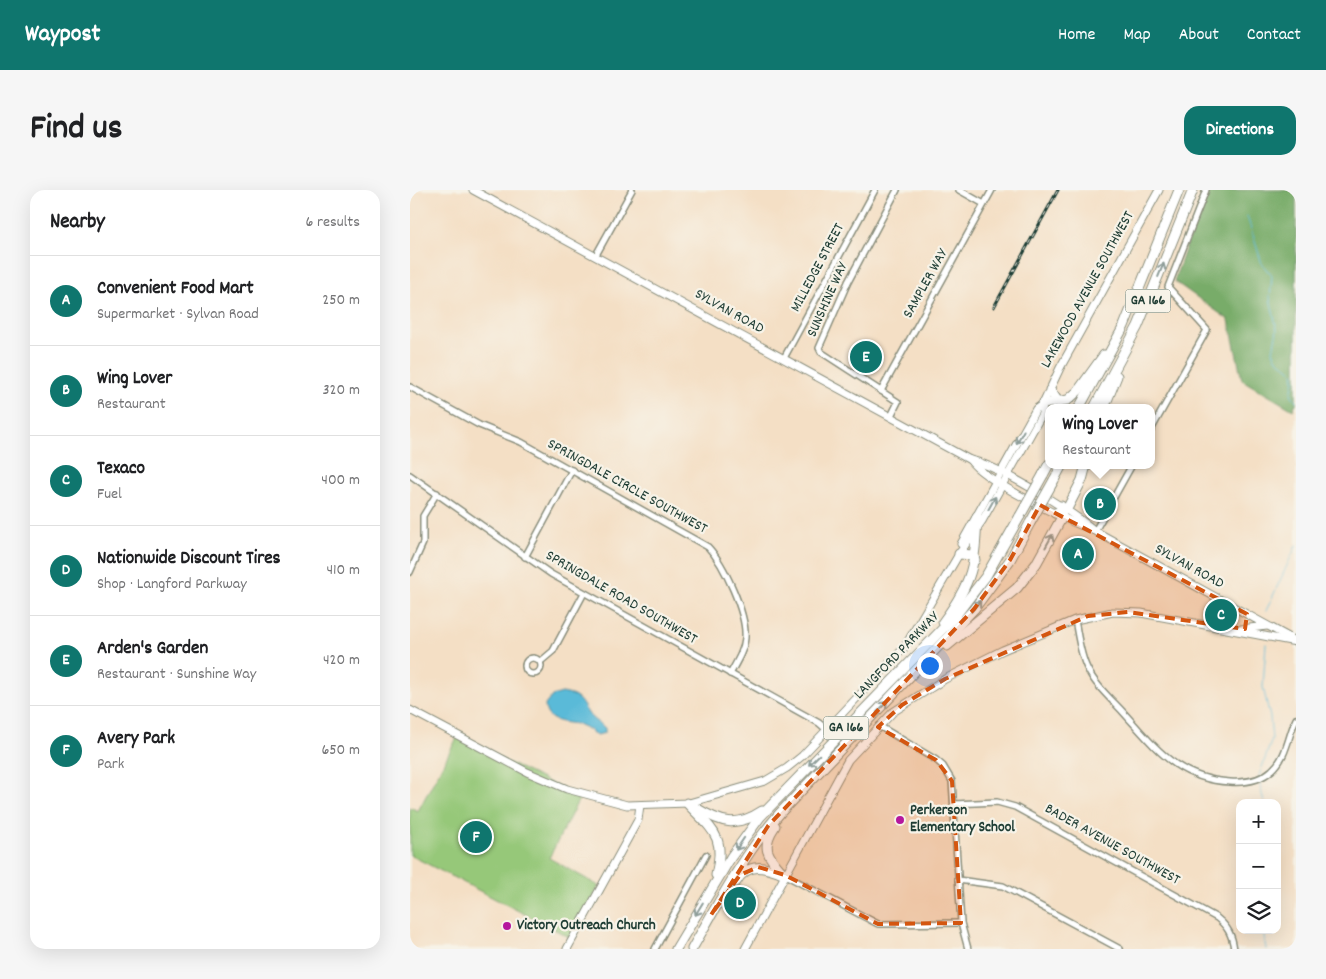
<!DOCTYPE html>
<meta charset="utf-8">
<style>
:root{--surface:#fff;--page:#f6f6f6;--text:#202124;--muted:#757577;--line:#e0e0e0;--accent:#0f766e}
body{margin:0;font-family:Dekko,sans-serif;background:var(--page);color:var(--text)}
.controls{position:absolute;right:15px;bottom:15px;display:grid;overflow:hidden;border-radius:10px;box-shadow:0 5px 20px #0002}
.controls button{width:45px;height:45px;display:grid;place-items:center;padding:0;border:0;border-bottom:1px solid var(--line);background:var(--surface);color:var(--text);font:25px sans-serif}
.you{position:absolute;left:519px;top:475px;width:18px;height:18px;margin:-12px;border:4px solid #fff;border-radius:50%;background:#1a73e8;box-shadow:0 0 0 8px #1a73e833}
.badge{display:grid;place-items:center;width:32px;height:32px;border-radius:50%;background:var(--accent);color:#fff;font-size:16px;font-weight:700}
.pin{position:absolute;translate:-50% -50%;border:2px solid #fff;box-shadow:0 1px 5px #0006}
.popup{position:absolute;left:635px;top:214px;width:110px;height:65px;box-sizing:border-box;display:grid;place-content:center;border-radius:10px;background:var(--surface);filter:drop-shadow(0 1px 4px #0005);font-size:16px;white-space:nowrap;color:var(--muted)}
.popup b{font-size:19px;color:var(--text)}
.popup::after{content:'';position:absolute;left:50%;top:100%;margin-left:-10px;border:10px solid transparent;border-top-color:var(--surface)}
.list{margin:0;padding:0;list-style:none}
h2{display:flex;justify-content:space-between;align-items:center;height:65px;margin:0;padding:0 20px;font-size:21px}
h2 small{font-size:16px;font-weight:400;color:var(--muted)}
.list li{display:grid;grid-template-columns:32px 1fr auto;gap:15px;align-items:center;box-sizing:border-box;height:90px;padding:0 20px;border-top:1px solid var(--line)}
.list b{display:block;font-size:19px;white-space:nowrap}
.list p{margin:0;font-size:16px;white-space:nowrap;color:var(--muted)}
.list em{font-size:16px;font-style:normal;color:var(--muted)}
.icon{flex:none;width:28px;height:28px;fill:none;stroke:currentColor;stroke-width:2;stroke-linecap:round;stroke-linejoin:round}
.map{position:relative;flex:none;width:886px;height:759px;overflow:hidden;border-radius:15px}
header{display:flex;align-items:center;gap:30px;box-sizing:border-box;height:70px;padding:0 25px;background:var(--accent);color:#fff}
header strong{font-size:24px}
nav{display:flex;gap:28px;margin-inline-start:auto;font-size:18px}
.intro{display:flex;align-items:center;justify-content:space-between;box-sizing:border-box;height:120px;padding:0 30px}
h1{margin:0;font-size:35px}
.button{padding:12px 22px;border-radius:15px;background:var(--accent);color:#fff;font-size:18px;font-weight:700}
main{display:flex;gap:30px;padding:0 30px}
aside{flex:1;background:var(--surface);border-radius:15px;box-shadow:0 5px 20px #0002}
.map>svg:first-child{display:block}
.green{fill:#96c879;stroke:#5a8256}
.forest{fill:#78ac69;stroke:#4c744e}
.water{fill:#5abad8;stroke:#3c7c86}
.lines{fill:none;stroke-linecap:round;stroke-linejoin:round}
.stream{stroke:#5abad8;stroke-width:1}
.street-casing{stroke:#8a8e7c;stroke-width:8}
.secondary-casing{stroke:#8a8e7c;stroke-width:9}
.highway-casing{stroke:#8a8e7c;stroke-width:11}
.street{stroke:#fff;stroke-width:5}
.secondary{stroke:#fff;stroke-width:7}
.highway{stroke:#fff;stroke-width:9}
.rail-casing{stroke:#1f3d34;stroke-width:3}
.rail{stroke:#f7f3e8;stroke-width:1;stroke-dasharray:4;stroke-linecap:butt}
.highway-bridge-casing{stroke:#8a8e7c;stroke-width:11;stroke-linecap:butt}
.highway-bridge{stroke:#fff;stroke-width:9}
.oneway{stroke:#8f9e9a}
.marked{fill:#d45610;fill-opacity:0.2;stroke:#d45610;stroke-width:4;stroke-dasharray:10 6;stroke-linejoin:round}
.poi-dot{fill:#b5179e;stroke:#f7f3e8;stroke-width:2}
.labels{text-anchor:middle;dominant-baseline:central;stroke-width:4.5;stroke-linejoin:round;paint-order:stroke}
.shield{fill:#f7f3e8;stroke:#60746a;stroke-width:1}
.shield-label{font-size:14px;font-weight:bold;fill:#1f3d34}
.street-label{font-size:15px;fill:#1f3d34;stroke:#f7f3e8}
.poi-label{font-size:15px;font-weight:bold;fill:#1f3d34;stroke:#f7f3e8;text-anchor:start}
</style>
<header>
<strong>Waypost</strong>
<nav><a>Home</a><a>Map</a><a>About</a><a>Contact</a></nav>
</header>
<div class="intro"><h1>Find us</h1><a class="button">Directions</a></div>
<main>
<aside>
<h2>Nearby<small>6 results</small></h2>
<ul class="list">
<li><span class="badge">A</span><div><b>Convenient Food Mart</b><p>Supermarket · Sylvan Road</p></div><em>250 m</em></li>
<li><span class="badge">B</span><div><b>Wing Lover</b><p>Restaurant</p></div><em>320 m</em></li>
<li><span class="badge">C</span><div><b>Texaco</b><p>Fuel</p></div><em>400 m</em></li>
<li><span class="badge">D</span><div><b>Nationwide Discount Tires</b><p>Shop · Langford Parkway</p></div><em>410 m</em></li>
<li><span class="badge">E</span><div><b>Arden's Garden</b><p>Restaurant · Sunshine Way</p></div><em>420 m</em></li>
<li><span class="badge">F</span><div><b>Avery Park</b><p>Park</p></div><em>650 m</em></li>
</ul>
</aside>
<div class="map">
<svg width="886" height="759" viewBox="0 0 886 759">
<rect width="100%" height="100%" fill="#f7f3e8"/>
<filter id="ink" filterUnits="userSpaceOnUse"><feTurbulence type="fractalNoise" baseFrequency=".02" numOctaves="2"/><feDisplacementMap in="SourceGraphic" scale="10" xChannelSelector="R" yChannelSelector="G"/><feConvolveMatrix kernelMatrix="1 2 1 2 8 2 1 2 1" color-interpolation-filters="sRGB"/></filter>
<filter id="wash" filterUnits="userSpaceOnUse"><feTurbulence type="fractalNoise" baseFrequency=".0096" numOctaves="4" result="noise"/><feDisplacementMap in="SourceGraphic" scale="20" xChannelSelector="R" yChannelSelector="G"/><feGaussianBlur stdDeviation="1.12" result="paint"/><feColorMatrix in="noise" values="0 0 0 0 0 0 0 0 0 0 0 0 0 0 0 0 0 1.4 0 .05"/><feComposite in="paint" operator="in"/></filter>
<g filter="url(#wash)">
<rect width="100%" height="100%" fill="#f4dfc5"/>
<!-- green -->
<path class="green" d="M47,548L170,607L139,668L189,696L163,749L0,665V617L8,621Z"/>
<!-- forest -->
<path class="forest" d="M796,0H886V213L883,220L832,190L819,130L764,91Z"/>
<!-- water -->
<path class="water" d="M152,503C174,506 170,515 182,528C186,532 191,534 195,538V543L187,545C181,543 177,537 170,535C156,531 136,535 135,515L142,506Z"/>
<g class="lines">
<!-- stream -->
<g class="stream">
<path d="M837,26L852,74L862,86L860,108L867,140L863,161L866,168L883,182L884,190L881,204L886,211"/>
<path d="M856,421L886,356"/>
<path d="M849,586L862,549L860,527L853,497L856,454"/>
<path d="M849,590L854,613"/>
<path d="M853,740L856,759"/>
</g>
</g>
</g>
<g filter="url(#ink)">
<g class="lines">
<!-- street casing -->
<g class="street-casing">
<g id="street">
<path d="M549,0L574,14"/>
<path d="M186,65L222,0"/>
<path d="M374,168L465,0"/>
<path d="M0,197L69,235L111,252L298,357C314,374 337,424 335,448C334,461 326,473 320,484"/>
<path d="M471,201L582,0"/>
<path d="M481,226L488,212L411,162L409,158L438,92L487,0"/>
<path d="M741,240L797,140L758,97L796,0"/>
<path d="M0,285L141,384L409,533L417,540"/>
<path d="M685,341L722,275"/>
<path d="M115,367L162,280"/>
<path d="M0,382L13,353V326L27,303"/>
<path d="M665,430C668,445 670,464 677,478C685,495 700,508 713,522C746,558 767,589 820,592C835,593 850,591 862,580C877,567 878,546 886,529"/>
<circle cx="123" cy="476" r="8"/>
<path d="M130,472L143,461L174,403"/>
<path d="M469,536L526,570L533,576L542,591L551,733L558,759"/>
<path d="M544,614L587,612L605,617L807,728C818,737 822,745 824,759"/>
<path d="M375,685L468,734L551,733"/>
<path d="M548,690L593,696L710,759"/>
<path d="M245,759L296,665"/>
</g>
</g>
<!-- secondary casing -->
<g class="secondary-casing">
<g id="secondary">
<path d="M63,0L560,270C590,276 661,321 685,341"/>
<path d="M560,270C574,291 658,331 685,341L882,449"/>
<path d="M551,354L626,219L633,214"/>
<path d="M831,439L857,436"/>
<path d="M0,520L117,582L157,599L217,615L279,613L355,591L377,578L392,566L494,458L549,364L572,331L632,224L633,214L650,178L749,0"/>
<path d="M157,759L228,630L230,615"/>
<path d="M335,759L438,570L483,522L535,489L593,460L665,430L703,422L731,423L886,452"/>
</g>
</g>
<!-- highway casing -->
<g class="highway-casing">
<g id="highway">
<path d="M640,200L649,213"/>
<path d="M633,214L658,210L668,201L694,165"/>
<path d="M669,218L714,136L769,0"/>
<path d="M684,218L728,136L783,0"/>
<path d="M694,218L707,186"/>
<path d="M633,285L639,274"/>
<path d="M644,290L652,275"/>
<path d="M645,323L657,319L672,290L676,275"/>
<path d="M549,364L563,365L565,370"/>
<path d="M533,432C563,391 565,375 567,326"/>
<path d="M537,456L607,398L626,374L652,327L651,316"/>
<path d="M277,613C302,640 316,645 306,685"/>
<path d="M286,618C311,633 326,638 352,621"/>
<path d="M365,636C350,658 358,666 373,683"/>
<path d="M326,692C338,671 356,677 375,685"/>
<path d="M266,759L321,667L350,627L546,425L576,386L610,326"/>
<path d="M282,759C309,712 334,664 370,623L564,419L600,370L620,333"/>
</g>
</g>
<!-- street -->
<use href="#street" class="street"/>
<!-- secondary -->
<use href="#secondary" class="secondary"/>
<!-- highway -->
<use href="#highway" class="highway"/>
<!-- rail casing -->
<g class="rail-casing">
<path id="rail" d="M584,117L648,0"/>
</g>
<!-- rail -->
<use href="#rail" class="rail"/>
<!-- highway-bridge casing -->
<g class="highway-bridge-casing">
<g id="highway-bridge">
<path d="M610,326L633,285"/>
<path d="M620,333L644,290"/>
</g>
</g>
<!-- highway-bridge -->
<use href="#highway-bridge" class="highway-bridge"/>
</g>
<!-- one-way arrows -->
<defs><path id="oneway-shaft" d="M-6 0H5M1.5-3L5.5 0L1.5 3" fill="none" stroke-width="1.6" stroke-linecap="round" stroke-linejoin="round" transform="scale(1.25)"/></defs>
<g class="oneway">
<use href="#oneway-shaft" transform="translate(751 80) rotate(-68)"/>
<use href="#oneway-shaft" transform="translate(610 247) rotate(119)"/>
<use href="#oneway-shaft" transform="translate(582 313) rotate(-61)"/>
<use href="#oneway-shaft" transform="translate(639 351) rotate(-61)"/>
<use href="#oneway-shaft" transform="translate(566 416) rotate(-51)"/>
<use href="#oneway-shaft" transform="translate(472 517) rotate(-46)"/>
<use href="#oneway-shaft" transform="translate(404 570) rotate(135)"/>
<use href="#oneway-shaft" transform="translate(330 654) rotate(124)"/>
<use href="#oneway-shaft" transform="translate(289 719) rotate(121)"/>
</g>
</g>
<!-- marked area -->
<path class="marked" d="M630,315L837,424L835,439L718,422L678,426L535,489L492,515L468,537L526,570L542,591L551,733L468,734L375,685L348,677L330,685L301,725L358,636L564,419L600,370Z"/>
<!-- markers -->
<g class="poi-dot">
<circle cx="490" cy="630" r="5"/>
<circle cx="97" cy="736" r="5"/>
</g>
<g class="labels">
<!-- shield labels -->
<g class="shield">
<rect x="715.5" y="99.5" width="45" height="23" rx="4"/>
<rect x="413.5" y="526.5" width="45" height="23" rx="4"/>
</g>
<g class="shield-label">
<text x="738" y="111">GA 166</text>
<text x="436" y="538">GA 166</text>
</g>
<!-- street labels -->
<g class="street-label">
<text transform="translate(408 78) rotate(-62)">MILLEDGE STREET</text>
<text transform="translate(516 94) rotate(-61)">SAMPLER WAY</text>
<text transform="translate(678 100) rotate(-61)">LAKEWOOD AVENUE SOUTHWEST</text>
<text transform="translate(418 110) rotate(-66)">SUNSHINE WAY</text>
<text transform="translate(319 122) rotate(29)">SYLVAN ROAD</text>
<text transform="translate(217 297) rotate(29)">SPRINGDALE CIRCLE SOUTHWEST</text>
<text transform="translate(779 377) rotate(29)">SYLVAN ROAD</text>
<text transform="translate(211 408) rotate(30)">SPRINGDALE ROAD SOUTHWEST</text>
<text transform="translate(487 466) rotate(-46)">LANGFORD PARKWAY</text>
<text transform="translate(702 655) rotate(29)">BADER AVENUE SOUTHWEST</text>
</g>
<!-- poi labels -->
<g class="poi-label">
<text x="500" y="621">Perkerson<tspan x="500" dy="17">Elementary School</tspan></text>
<text x="107" y="736">Victory Outreach Church</text>
</g>
</g>
</svg>
<div class="controls">
<button>+</button>
<button>−</button>
<button><svg class="icon" aria-label="layers" viewBox="0 0 24 24"><path d="M12 4l9 5-9 5-9-5zM3 14l9 5 9-5"/></svg></button>
</div>
<div class="you"></div>
<div class="pin badge" style="left:668px;top:364px">A</div>
<div class="pin badge" style="left:690px;top:314px">B</div>
<div class="popup"><b>Wing Lover</b>Restaurant</div>
<div class="pin badge" style="left:811px;top:425px">C</div>
<div class="pin badge" style="left:330px;top:713px">D</div>
<div class="pin badge" style="left:456px;top:167px">E</div>
<div class="pin badge" style="left:66px;top:647px">F</div>
</div>
</main>
